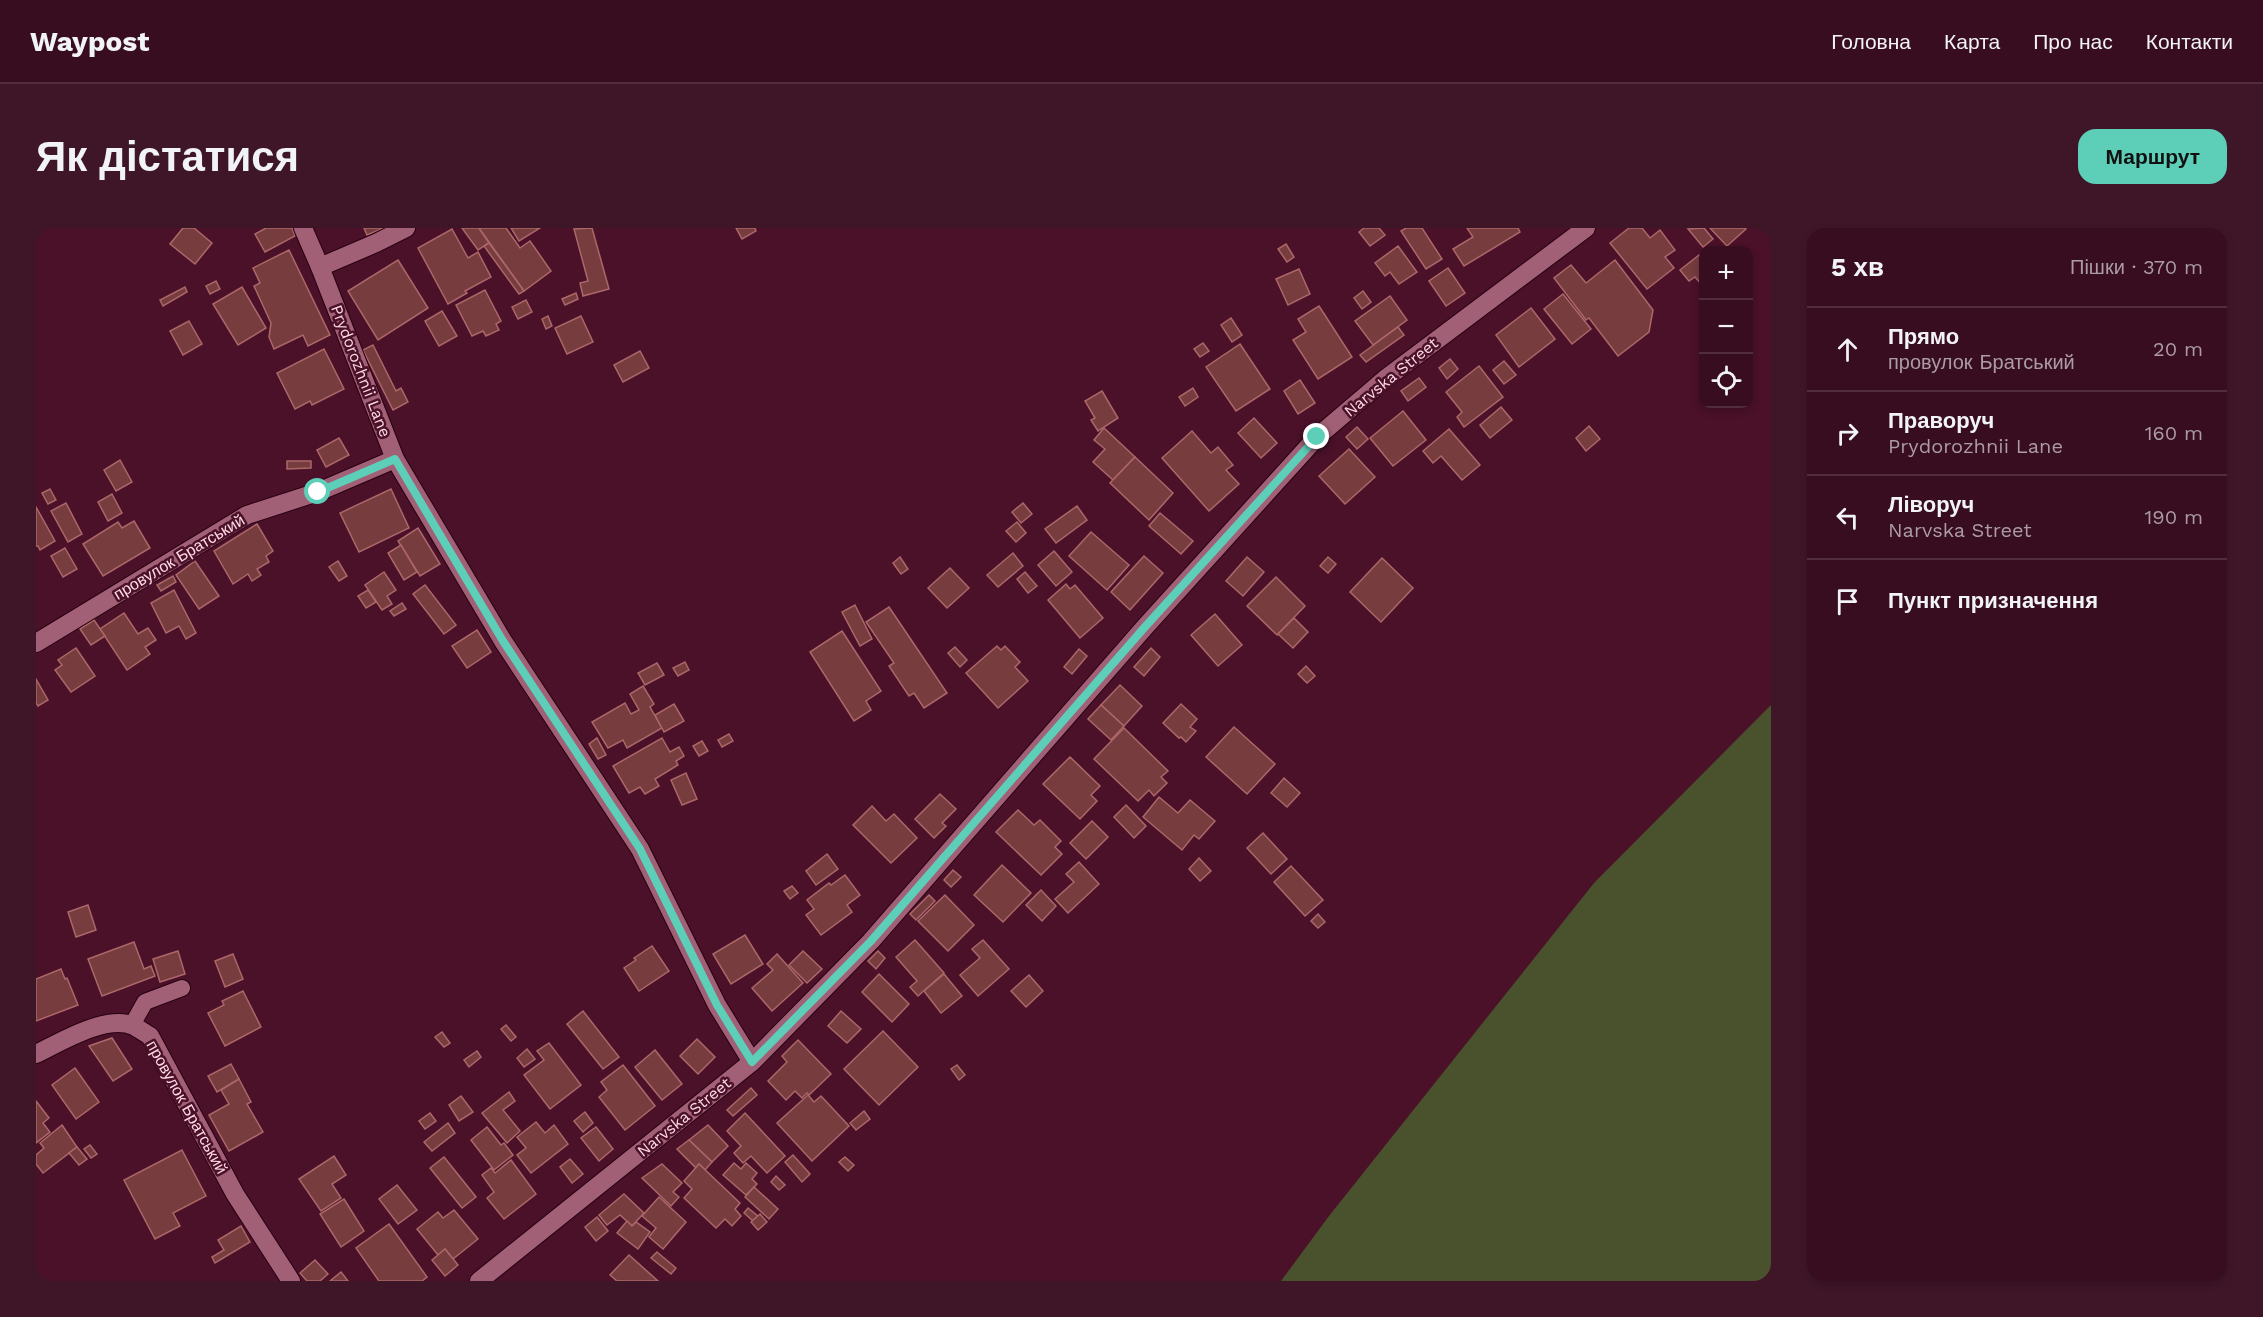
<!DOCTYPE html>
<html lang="uk">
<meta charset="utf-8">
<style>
:root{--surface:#380d1f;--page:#3f1628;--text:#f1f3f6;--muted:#ab9ca4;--line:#522d3d;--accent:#5dceb8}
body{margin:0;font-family:"Work Sans",sans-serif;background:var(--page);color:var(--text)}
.controls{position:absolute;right:18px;top:18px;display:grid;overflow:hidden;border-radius:12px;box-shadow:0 3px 9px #0003}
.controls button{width:54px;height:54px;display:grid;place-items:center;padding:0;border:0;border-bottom:2px solid var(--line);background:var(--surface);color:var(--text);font:30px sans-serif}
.stop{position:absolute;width:18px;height:18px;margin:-14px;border:4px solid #5dceb8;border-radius:50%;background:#fff}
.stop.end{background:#5dceb8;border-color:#fff;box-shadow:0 2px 6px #0008}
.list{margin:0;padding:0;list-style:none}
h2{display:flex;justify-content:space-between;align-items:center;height:78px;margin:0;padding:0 24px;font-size:26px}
h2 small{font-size:20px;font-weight:400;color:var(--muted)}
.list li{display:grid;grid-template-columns:39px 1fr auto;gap:18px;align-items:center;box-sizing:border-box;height:84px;padding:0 24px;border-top:2px solid var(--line)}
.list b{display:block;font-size:22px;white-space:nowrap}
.list p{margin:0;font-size:20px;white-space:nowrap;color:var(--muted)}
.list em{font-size:20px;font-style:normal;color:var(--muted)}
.icon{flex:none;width:33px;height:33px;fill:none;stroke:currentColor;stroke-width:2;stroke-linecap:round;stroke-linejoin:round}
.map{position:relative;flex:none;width:1735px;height:1053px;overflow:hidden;border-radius:18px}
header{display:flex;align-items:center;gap:36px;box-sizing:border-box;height:84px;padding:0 30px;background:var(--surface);border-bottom:2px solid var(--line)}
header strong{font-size:28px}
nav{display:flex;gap:33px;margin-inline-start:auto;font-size:21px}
.intro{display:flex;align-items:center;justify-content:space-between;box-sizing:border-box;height:144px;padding:0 36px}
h1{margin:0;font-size:42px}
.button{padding:15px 27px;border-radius:18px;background:var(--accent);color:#111;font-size:21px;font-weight:700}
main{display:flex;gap:36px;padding:0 36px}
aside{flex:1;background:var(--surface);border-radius:18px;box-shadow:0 3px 9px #0003}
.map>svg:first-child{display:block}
.green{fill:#4a522d}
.building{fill:#763c3e;stroke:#ac6769;stroke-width:1.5}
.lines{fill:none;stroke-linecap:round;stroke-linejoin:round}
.lane-casing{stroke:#290112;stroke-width:18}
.street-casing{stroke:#290112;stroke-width:20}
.lane{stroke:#a16076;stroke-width:16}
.street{stroke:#a16076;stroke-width:18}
.route{stroke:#5dceb8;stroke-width:8}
.labels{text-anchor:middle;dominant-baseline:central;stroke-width:5;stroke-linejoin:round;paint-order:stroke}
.street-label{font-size:16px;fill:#ffd9e4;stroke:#4a1129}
</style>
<header>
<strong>Waypost</strong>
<nav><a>Головна</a><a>Карта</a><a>Про нас</a><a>Контакти</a></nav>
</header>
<div class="intro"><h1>Як дістатися</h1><a class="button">Маршрут</a></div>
<main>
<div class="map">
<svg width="1735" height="1053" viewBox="0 0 1735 1053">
<rect width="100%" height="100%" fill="#4a1129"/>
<!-- green -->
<path class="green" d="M1735,477V1053H1245L1293,988L1558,655Z"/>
<!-- building -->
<g class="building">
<path d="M147,0H158L176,15L159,36L134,16Z"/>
<path d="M230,0H256L259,8L229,24L219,6Z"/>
<path d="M328,0H348L331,7Z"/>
<path d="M426,0H443L453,15L442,22Z"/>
<path d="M443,0H470L484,20L494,13L515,43L488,63Z"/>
<path d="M475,0H504L483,13Z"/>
<path d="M556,0L573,61L547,68L544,55L552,53L538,1Z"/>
<path d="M700,0H719L720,3L706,11Z"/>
<path d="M1328,0H1343L1349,7L1334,18L1323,4Z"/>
<path d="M1370,0H1386L1406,31L1390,41L1365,3Z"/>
<path d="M1431,0H1482L1484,4L1428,38L1417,21L1437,9Z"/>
<path d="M1593,0H1606L1614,10L1624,2L1639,22L1629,29L1638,40L1611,61L1574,15Z"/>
<path d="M1668,0L1677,11L1667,19L1652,1Z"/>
<path d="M1674,0H1709L1710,1L1691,18Z"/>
<path d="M416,1L432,30L442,24L455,49L429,63L431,65L412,76L382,20Z"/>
<path d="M453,15L488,63L483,66L448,18Z"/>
<path d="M1250,16L1258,29L1251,34L1242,21Z"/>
<path d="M1362,18L1381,44L1363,56L1354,44L1349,48L1339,35Z"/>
<path d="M253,22L294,107L272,118L267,107L238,121L233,109L235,95L218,58L224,55L217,40Z"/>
<path d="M1663,27L1668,32L1666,57L1659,49L1653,53L1644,42Z"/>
<path d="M362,32L392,80L342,112L312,63Z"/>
<path d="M1579,32L1617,82L1613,104L1582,128L1553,90L1550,92L1518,50L1535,37L1550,55Z"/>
<path d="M1412,40L1429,65L1410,78L1393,53Z"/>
<path d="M1263,41L1274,66L1252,77L1240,51Z"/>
<path d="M180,53L184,61L174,66L170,58Z"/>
<path d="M149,59L151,64L127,78L124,72Z"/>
<path d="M206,59L230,100L202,117L177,76Z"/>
<path d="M449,62L465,93L460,96L463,102L450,108L447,103L436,108L420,77Z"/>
<path d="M1327,63L1335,74L1326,81L1318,70Z"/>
<path d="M540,65L542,71L529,77L526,71Z"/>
<path d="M1527,66L1555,101L1536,116L1508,81Z"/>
<path d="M1354,68L1371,92L1337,117L1319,93Z"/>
<path d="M490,72L496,84L482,91L476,79Z"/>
<path d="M1283,78L1316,129L1282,151L1257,112L1270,104L1262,91Z"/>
<path d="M1495,80L1519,111L1483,139L1460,107Z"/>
<path d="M406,83L421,108L403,118L389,93Z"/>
<path d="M512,88L516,98L510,101L506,91Z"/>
<path d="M545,88L557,114L531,126L519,100Z"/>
<path d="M1195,90L1206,107L1196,114L1185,97Z"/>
<path d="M153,93L166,116L147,127L134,103Z"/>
<path d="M1362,99L1368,107L1330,134L1324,127Z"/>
<path d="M1167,115L1173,123L1164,129L1158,121Z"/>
<path d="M1204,116L1234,161L1200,183L1170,139Z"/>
<path d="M337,117L360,163L365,160L372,174L357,182L327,122Z"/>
<path d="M288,121L308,161L276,177L274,173L259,181L241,145Z"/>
<path d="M604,123L613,140L587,154L578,137Z"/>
<path d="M1414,131L1422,141L1411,151L1403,140Z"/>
<path d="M1468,133L1480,147L1468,156L1457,142Z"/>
<path d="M1443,138L1467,169L1428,199L1421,189L1426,184L1410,164Z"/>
<path d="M1383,150L1390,159L1372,173L1365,163Z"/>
<path d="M1264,152L1279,175L1262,186L1248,163Z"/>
<path d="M1157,160L1162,169L1149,178L1143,169Z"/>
<path d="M1066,163L1082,190L1062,203L1055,192L1059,190L1049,173Z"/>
<path d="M1465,179L1476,192L1454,210L1444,197Z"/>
<path d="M1367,183L1390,212L1357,238L1334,210Z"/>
<path d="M1218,190L1241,215L1225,230L1202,205Z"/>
<path d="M1553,198L1564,211L1550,223L1540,210Z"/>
<path d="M1321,199L1332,211L1321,221L1310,209Z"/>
<path d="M1068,200L1099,229L1077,252L1057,234L1069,221L1058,212Z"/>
<path d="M1413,201L1444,237L1426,252L1405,228L1397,235L1387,223Z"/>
<path d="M1156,203L1175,225L1182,219L1197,237L1190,242L1203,256L1173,283L1126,230Z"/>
<path d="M303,210L313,227L290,239L281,222Z"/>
<path d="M1313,221L1339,249L1309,276L1283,248Z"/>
<path d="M1099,229L1137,265L1113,292L1074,255Z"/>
<path d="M84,232L96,254L80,263L68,242Z"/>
<path d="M251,233H275V240L251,241Z"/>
<path d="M14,261L20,272L12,276L6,265Z"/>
<path d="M355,261L373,300L323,324L304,285Z"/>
<path d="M76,266L86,285L72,293L62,274Z"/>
<path d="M30,275L46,306L32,314L15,283Z"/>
<path d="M987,275L996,286L985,295L976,284Z"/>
<path d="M1041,278L1051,292L1020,315L1009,301Z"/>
<path d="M0,279L19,313L4,322L2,318H0Z"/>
<path d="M1124,285L1157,313L1145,326L1113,298Z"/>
<path d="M98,293L114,320L67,348L47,316L82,294L86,300Z"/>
<path d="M981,294L990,305L980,314L970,303Z"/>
<path d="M221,296L237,323L230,328L233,334L221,341L225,347L216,353L212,346L197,356L178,323Z"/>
<path d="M382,300L404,336L384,348L362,313Z"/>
<path d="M1055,304L1093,337L1071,362L1033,328Z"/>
<path d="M365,317L381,344L368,352L352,325Z"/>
<path d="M29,320L41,341L27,349L15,328Z"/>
<path d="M1018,323L1036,344L1020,358L1002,337Z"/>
<path d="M977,325L987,338L962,359L951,347Z"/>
<path d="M1108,328L1127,345L1094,382L1075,364Z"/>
<path d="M864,329L872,341L865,346L857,335Z"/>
<path d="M1211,329L1228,344L1207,368L1190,353Z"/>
<path d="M1292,329L1300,336L1292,345L1284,338Z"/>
<path d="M1346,330L1377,360L1345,394L1314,364Z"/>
<path d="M159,333L183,368L163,381L140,347Z"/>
<path d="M302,333L311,348L303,353L293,339Z"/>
<path d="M914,340L933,360L911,380L892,360Z"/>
<path d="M348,344L360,362L351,368L356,376L346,382L329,357Z"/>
<path d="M989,344L1001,358L992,365L981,351Z"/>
<path d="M137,348L140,354L125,363L121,357Z"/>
<path d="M1240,349L1269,378L1241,407L1211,378Z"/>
<path d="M1030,356L1034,361L1039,357L1067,390L1044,410L1012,372Z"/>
<path d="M389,357L420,397L408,406L377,366Z"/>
<path d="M138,362L160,405L150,411L143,398L130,405L115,375Z"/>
<path d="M332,362L340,374L330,380L322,368Z"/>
<path d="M366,375L370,381L358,388L354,383Z"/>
<path d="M819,377L836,411L824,418L806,384Z"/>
<path d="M853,379L911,465L888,480L878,465L873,468L853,438L858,435L830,394Z"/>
<path d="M88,385L102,406L112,400L120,412L109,419L114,426L91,442L64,401Z"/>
<path d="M1179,386L1206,417L1182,438L1155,407Z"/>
<path d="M1258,390L1272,404L1257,420L1242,406Z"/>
<path d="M58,392L69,408L55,417L44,401Z"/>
<path d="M441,402L455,424L431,440L416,418Z"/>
<path d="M806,403L845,463L830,473L835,482L818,493L774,424Z"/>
<path d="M961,418L965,422L969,418L984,434L979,439L992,453L962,480L930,445Z"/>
<path d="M919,419L931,432L924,439L912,425Z"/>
<path d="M40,420L59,448L35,464L19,442L26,437L22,432Z"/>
<path d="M1115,420L1124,429L1108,448L1098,439Z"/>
<path d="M1043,421L1051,428L1036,446L1028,439Z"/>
<path d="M649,434L653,442L642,448L637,440Z"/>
<path d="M621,435L628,447L609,457L602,445Z"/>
<path d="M1270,438L1279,448L1271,455L1262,446Z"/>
<path d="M0,451L12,472L2,478L0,475Z"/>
<path d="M1084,457L1106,478L1088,498L1065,477Z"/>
<path d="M607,458L618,476L614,479L626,500L591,520L587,512L572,520L556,494L589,475L595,486L603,482L594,466Z"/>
<path d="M638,476L648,493L628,504L619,487Z"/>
<path d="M1145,476L1161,491L1154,499L1160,503L1150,514L1145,509L1143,510L1127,495Z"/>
<path d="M1065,477L1088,498L1075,512L1052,491Z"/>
<path d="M1198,499L1239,536L1211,566L1170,529Z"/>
<path d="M1088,500L1132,543L1125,549L1131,555L1118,568L1113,562L1102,573L1058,531Z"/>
<path d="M693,506L697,513L686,519L682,512Z"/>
<path d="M561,510L570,527L562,531L553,516Z"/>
<path d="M626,510L634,524L643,519L648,528L640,533L642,537L619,551L623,558L609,566L604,559L593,565L577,538Z"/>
<path d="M666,513L672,523L663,528L657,518Z"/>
<path d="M1034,529L1064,558L1055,567L1061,573L1044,591L1007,556Z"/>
<path d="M650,545L661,571L646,577L635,552Z"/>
<path d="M1248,550L1264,565L1251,579L1235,565Z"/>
<path d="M904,566L920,581L906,595L910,598L898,610L879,591Z"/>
<path d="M1123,569L1142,585L1154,572L1179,593L1163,611L1158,607L1146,622L1107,589Z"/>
<path d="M1090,577L1110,598L1098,610L1078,589Z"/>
<path d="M836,578L850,593L858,586L881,610L855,635L817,597Z"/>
<path d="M982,582L998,597L1004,592L1025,613L1019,619L1026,626L1005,647L960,604Z"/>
<path d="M1056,593L1072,609L1050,631L1034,615Z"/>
<path d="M1227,605L1251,631L1235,646L1211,620Z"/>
<path d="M791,626L802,641L780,657L770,643Z"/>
<path d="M1163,630L1175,643L1164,653L1153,641Z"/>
<path d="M1043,634L1063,656L1032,685L1019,671L1038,654L1030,646Z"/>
<path d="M966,637L995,665L967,694L938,667Z"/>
<path d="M1255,638L1287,672L1269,688L1238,654Z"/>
<path d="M917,642L925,649L915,659L908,652Z"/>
<path d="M809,647L824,667L811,677L816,684L785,707L770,687L778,681L771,672L793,655L795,657Z"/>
<path d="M756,658L762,665L754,671L748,663Z"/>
<path d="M1005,662L1020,678L1006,693L990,677Z"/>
<path d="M893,667L899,673L880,692L874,686Z"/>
<path d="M909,667L938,697L912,723L882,693Z"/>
<path d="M52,677L60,702L40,709L32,684Z"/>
<path d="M1282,686L1289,694L1282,700L1275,693Z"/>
<path d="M709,707L727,736L695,756L677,726Z"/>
<path d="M879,712L908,745L882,768L874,759L881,753L860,729Z"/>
<path d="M947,712L973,741L942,768L924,747L944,730L936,721Z"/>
<path d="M98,714L108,741L115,738L119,748L66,768L52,731Z"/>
<path d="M616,718L633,743L603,763L588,740L600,732L598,730Z"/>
<path d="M142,723L149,746L124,754L117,731Z"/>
<path d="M767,723L786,741L771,755L753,737Z"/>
<path d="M842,723L849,730L840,741L832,733Z"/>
<path d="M197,726L207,751L189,759L179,733Z"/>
<path d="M741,726L767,755L736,783L716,760L737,742L731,736Z"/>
<path d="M25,741L29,751L31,750L42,777L0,793V751Z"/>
<path d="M843,746L873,776L856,794L826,764Z"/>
<path d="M908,746L926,768L905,785L888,763Z"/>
<path d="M993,747L1007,763L990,779L975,763Z"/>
<path d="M207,763L225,799L189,818L172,785L188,777L186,773Z"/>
<path d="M547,783L583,829L567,841L531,796Z"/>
<path d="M805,783L825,801L811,815L792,798Z"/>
<path d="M470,797L480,809L475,813L465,801Z"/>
<path d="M847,803L882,839L843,877L808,841Z"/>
<path d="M406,804L414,815L408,819L399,809Z"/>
<path d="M76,810L96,841L77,853L53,818Z"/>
<path d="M661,811L679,829L662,846L644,828Z"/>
<path d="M762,812L795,846L773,867L771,865L766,870L759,863L750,872L732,853L751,834L746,828Z"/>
<path d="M513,815L545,857L514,881L488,847L508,832L501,823Z"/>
<path d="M491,821L499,831L488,839L481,830Z"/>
<path d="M619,822L646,856L626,872L599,839Z"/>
<path d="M441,823L445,829L433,839L428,832Z"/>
<path d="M195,836L203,851L181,864L172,848Z"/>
<path d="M587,837L619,878L589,902L563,869L571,862L565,854Z"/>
<path d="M921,837L929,847L923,852L915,841Z"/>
<path d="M39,840L63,874L40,891L16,857Z"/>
<path d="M203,851L215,874L211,876L227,904L193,923L173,887L193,876L185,862Z"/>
<path d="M715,860L721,867L697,888L691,882Z"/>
<path d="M473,864L479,873L467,882L484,903L471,915L446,885Z"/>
<path d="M772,867L778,874L785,868L813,898L776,933L741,895Z"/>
<path d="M425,868L437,884L423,893L413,877Z"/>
<path d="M0,873L13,890L7,895L14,904L0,915Z"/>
<path d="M828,883L834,891L820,902L814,895Z"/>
<path d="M549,884L557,895L547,904L538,893Z"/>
<path d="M394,885L400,893L389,901L383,893Z"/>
<path d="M709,885L749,928L731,945L715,928L707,935L698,925L705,918L691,903Z"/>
<path d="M500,894L509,905L518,897L532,916L495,945L481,927L490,920L481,909Z"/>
<path d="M412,895L419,905L396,923L388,914Z"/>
<path d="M26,897L41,919L7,945L0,936V927L8,920L4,915Z"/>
<path d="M672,897L692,918L676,934L653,912Z"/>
<path d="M451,899L465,917L468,915L477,927L458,942L435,912Z"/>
<path d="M560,899L577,921L563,933L545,910Z"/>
<path d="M653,912L676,934L669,942L663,936L660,940L641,921Z"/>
<path d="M54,917L61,926L55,930L48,921Z"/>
<path d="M41,919L51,931L43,937L33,925Z"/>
<path d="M146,922L170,968L137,985L144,998L119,1011L88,952Z"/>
<path d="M757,927L774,946L766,954L749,934Z"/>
<path d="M298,928L310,947L296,956L305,970L285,983L263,951Z"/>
<path d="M408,929L440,969L426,980L394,940Z"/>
<path d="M809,929L818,937L812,943L803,934Z"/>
<path d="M534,931L547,946L536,955L524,939Z"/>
<path d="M475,932L500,966L468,991L451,970L458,964L446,947L455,940L459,945Z"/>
<path d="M698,935L705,941L710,935L721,945L716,951L721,956L710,967L687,947Z"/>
<path d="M626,936L646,955L637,964L643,969L635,978L606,950Z"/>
<path d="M663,936L704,975L699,981L705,988L696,998L689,991L680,1000L648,970L656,961L648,953Z"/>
<path d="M740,948L749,957L743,962L735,954Z"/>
<path d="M361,957L381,982L362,996L343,971Z"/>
<path d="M718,959L742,981L733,991L709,969Z"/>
<path d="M588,966L608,985L596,998L584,987L571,997L563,987Z"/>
<path d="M623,969L650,994L627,1021L613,1009L620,1000L606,988Z"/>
<path d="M308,971L328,1003L305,1019L284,986Z"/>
<path d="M712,980L722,988L717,993L708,985Z"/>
<path d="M418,982L442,1011L417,1031L409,1021L402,1027L381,1001L402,984L407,990Z"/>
<path d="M724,986L731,994L722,1002L715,994Z"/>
<path d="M561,989L572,1003L560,1013L549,999Z"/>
<path d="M591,993L596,998L600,994L614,1004L602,1021L581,1005Z"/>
<path d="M353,996L391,1049L386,1053H343L320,1020Z"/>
<path d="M205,998L214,1014L179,1035L176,1029L188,1022L182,1012Z"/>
<path d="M409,1021L422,1037L409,1048L396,1032Z"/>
<path d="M621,1024L640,1040L635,1046L615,1030Z"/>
<path d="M593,1027L622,1053H581L574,1047Z"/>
<path d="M279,1032L292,1046L284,1053H271L264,1045Z"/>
<path d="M305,1044L312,1053H294Z"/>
</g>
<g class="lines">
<!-- lane casing -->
<g class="lane-casing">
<path id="lane" d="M96,797L109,774L146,760"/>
</g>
<!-- street casing -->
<g class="street-casing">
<g id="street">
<path d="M267,0L284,39L359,231L467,413L604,621L681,777L716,834"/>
<path d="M284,39L340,15L370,0"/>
<path d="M0,415L211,287L282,264L359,231"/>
<path d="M0,826C25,814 70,786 98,798C103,801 109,805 114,808L199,966L255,1053"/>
<path d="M443,1053L716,834L835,713L1108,400L1281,209L1349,151L1550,0"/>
</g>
</g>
<!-- lane -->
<use href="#lane" class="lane"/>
<!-- street -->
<use href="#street" class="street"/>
</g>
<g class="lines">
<!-- route -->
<path class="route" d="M282,264L359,231L467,413L604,621L681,777L716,834L835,713L1108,400L1281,209"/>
</g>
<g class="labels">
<!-- street labels -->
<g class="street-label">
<text transform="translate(325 143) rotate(69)">Prydorozhnii Lane</text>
<text transform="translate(1355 149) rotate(-39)">Narvska Street</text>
<text transform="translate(143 329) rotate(-31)">провулок Братський</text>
<text transform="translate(151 879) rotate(61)">провулок Братський</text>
<text transform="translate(648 889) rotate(-39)">Narvska Street</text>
</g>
</g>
</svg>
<div class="controls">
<button>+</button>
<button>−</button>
<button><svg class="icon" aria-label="locate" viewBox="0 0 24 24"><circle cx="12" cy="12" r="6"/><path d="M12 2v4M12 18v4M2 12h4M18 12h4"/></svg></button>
</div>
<div class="stop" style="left:282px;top:264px"></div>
<div class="stop end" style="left:1281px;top:209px"></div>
</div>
<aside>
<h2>5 хв<small>Пішки · 370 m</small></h2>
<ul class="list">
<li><svg class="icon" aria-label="ahead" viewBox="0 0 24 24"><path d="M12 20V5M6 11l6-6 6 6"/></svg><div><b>Прямо</b><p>провулок Братський</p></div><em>20 m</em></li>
<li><svg class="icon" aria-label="right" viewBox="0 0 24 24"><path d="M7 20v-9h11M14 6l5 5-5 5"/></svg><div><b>Праворуч</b><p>Prydorozhnii Lane</p></div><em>160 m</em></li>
<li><svg class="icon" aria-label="left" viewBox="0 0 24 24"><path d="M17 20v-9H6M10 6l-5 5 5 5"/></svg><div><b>Ліворуч</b><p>Narvska Street</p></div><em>190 m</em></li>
<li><svg class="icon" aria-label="arrive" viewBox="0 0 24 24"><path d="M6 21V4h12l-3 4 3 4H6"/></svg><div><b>Пункт призначення</b></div></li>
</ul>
</aside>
</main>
